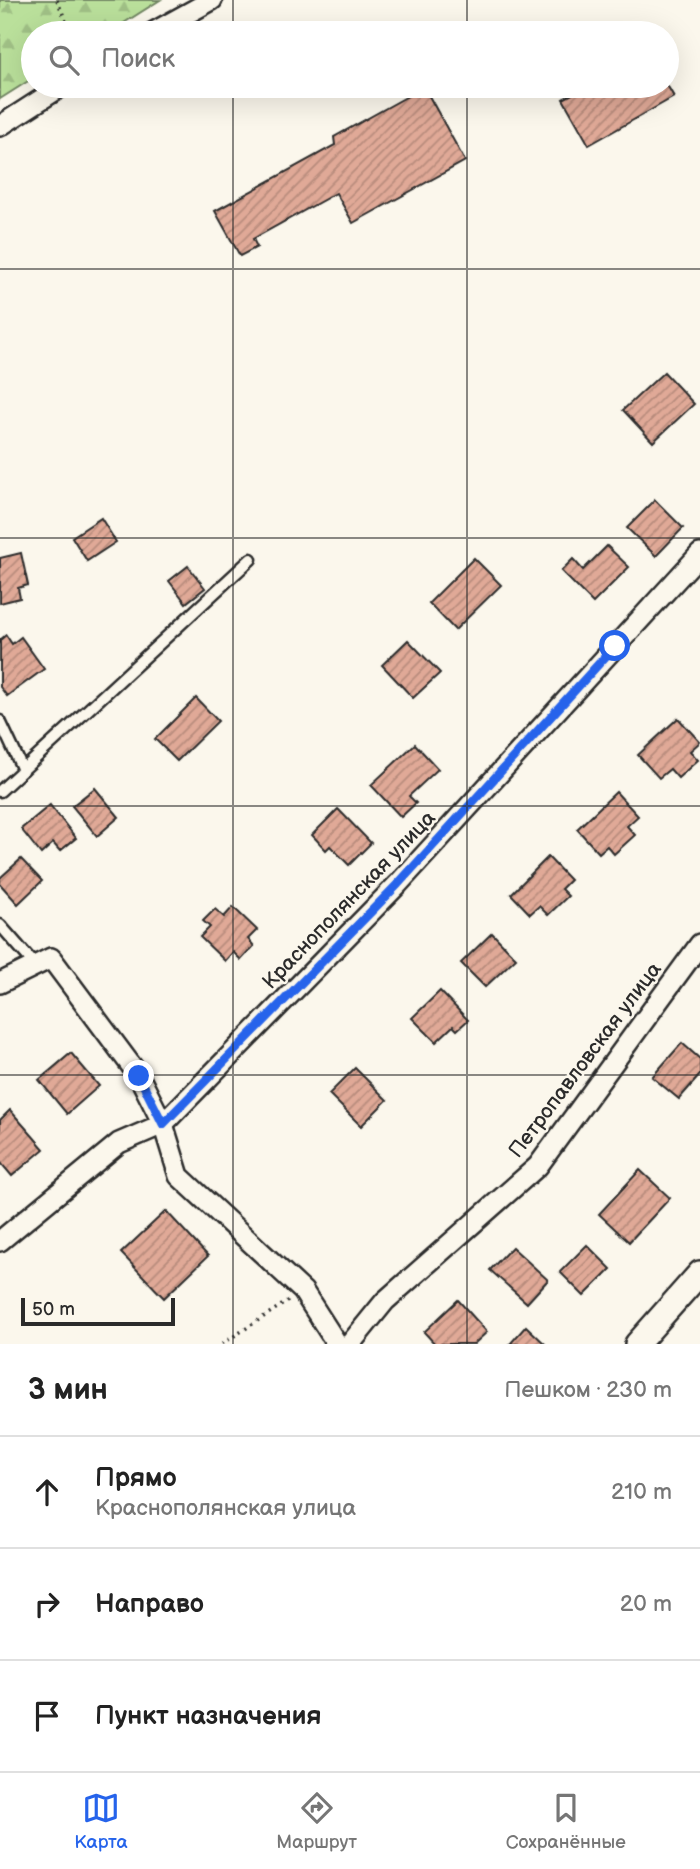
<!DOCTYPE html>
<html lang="ru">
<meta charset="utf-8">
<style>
:root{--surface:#fff;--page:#f6f6f6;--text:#222;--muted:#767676;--line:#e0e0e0;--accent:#2563eb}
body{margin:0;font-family:"Balsamiq Sans",sans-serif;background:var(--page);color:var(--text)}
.scale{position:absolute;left:21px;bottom:18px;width:154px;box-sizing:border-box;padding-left:7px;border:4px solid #2b2b2b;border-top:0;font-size:19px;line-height:24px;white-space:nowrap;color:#2b2b2b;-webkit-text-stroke:5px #fbf7ec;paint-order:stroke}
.stop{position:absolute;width:21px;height:21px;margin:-16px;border:5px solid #2563eb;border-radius:50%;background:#fff}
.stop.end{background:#2563eb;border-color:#fff;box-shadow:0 2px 7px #0008}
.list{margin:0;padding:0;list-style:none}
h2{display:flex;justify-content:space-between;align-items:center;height:91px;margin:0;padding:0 28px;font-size:30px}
h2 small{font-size:23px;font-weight:400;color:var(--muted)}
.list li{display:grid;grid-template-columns:46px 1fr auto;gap:21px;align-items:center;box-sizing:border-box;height:112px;padding:0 28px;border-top:2px solid var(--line)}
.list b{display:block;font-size:26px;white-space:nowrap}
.list p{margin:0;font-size:23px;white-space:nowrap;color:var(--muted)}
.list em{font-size:23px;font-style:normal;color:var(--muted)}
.icon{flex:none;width:38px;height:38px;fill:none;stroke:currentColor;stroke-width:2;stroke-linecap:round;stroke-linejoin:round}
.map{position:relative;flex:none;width:700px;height:1344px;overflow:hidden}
.search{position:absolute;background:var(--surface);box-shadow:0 7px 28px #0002;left:21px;right:21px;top:21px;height:77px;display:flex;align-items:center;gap:18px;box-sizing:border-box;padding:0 24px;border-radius:38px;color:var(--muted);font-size:26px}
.sheet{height:427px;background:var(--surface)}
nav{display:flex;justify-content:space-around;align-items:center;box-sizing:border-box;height:98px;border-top:2px solid var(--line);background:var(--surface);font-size:19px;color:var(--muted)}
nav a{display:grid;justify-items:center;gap:4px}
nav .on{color:var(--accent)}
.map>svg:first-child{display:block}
.forest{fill:url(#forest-firs);stroke:#728663;stroke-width:2}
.building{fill:url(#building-hatch);stroke:#2b2b2b;stroke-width:2}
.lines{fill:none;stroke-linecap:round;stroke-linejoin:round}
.service-casing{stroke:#2b2b2b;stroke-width:15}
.minor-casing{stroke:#2b2b2b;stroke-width:24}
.tertiary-casing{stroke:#2b2b2b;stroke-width:28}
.path{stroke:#2b2b2b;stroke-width:3.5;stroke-dasharray:2 5;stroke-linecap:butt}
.service{stroke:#fbf7ec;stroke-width:10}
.minor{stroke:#fbf7ec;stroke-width:19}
.tertiary{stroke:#fbf7ec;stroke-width:23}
.route{stroke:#2563eb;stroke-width:9}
.grid{fill:none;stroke:#2b2b2b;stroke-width:2;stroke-opacity:0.55}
.labels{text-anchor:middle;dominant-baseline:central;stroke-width:5;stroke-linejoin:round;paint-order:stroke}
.street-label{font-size:21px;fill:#2b2b2b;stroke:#fbf7ec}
</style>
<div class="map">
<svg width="700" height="1344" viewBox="0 0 700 1344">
<defs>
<pattern id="forest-firs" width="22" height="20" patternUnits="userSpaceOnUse" patternTransform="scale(1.75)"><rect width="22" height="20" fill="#bae09b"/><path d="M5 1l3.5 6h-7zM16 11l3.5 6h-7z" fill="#a0c086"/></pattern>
<pattern id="building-hatch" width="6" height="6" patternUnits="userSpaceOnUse" patternTransform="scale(1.75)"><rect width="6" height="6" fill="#e0a997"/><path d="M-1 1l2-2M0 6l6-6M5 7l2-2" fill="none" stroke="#b68a7b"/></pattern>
</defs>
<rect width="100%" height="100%" fill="#fbf7ec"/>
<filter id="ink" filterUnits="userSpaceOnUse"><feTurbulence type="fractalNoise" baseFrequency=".0143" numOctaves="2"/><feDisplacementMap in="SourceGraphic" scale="14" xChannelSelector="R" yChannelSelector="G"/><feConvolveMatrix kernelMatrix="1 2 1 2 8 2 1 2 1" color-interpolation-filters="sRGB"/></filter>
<g filter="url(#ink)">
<!-- forest -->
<path class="forest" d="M0,0H160L108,33H33V78L0,99Z"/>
<!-- building -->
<g class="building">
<path d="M667,85L674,97L589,145L563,99L587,86Z"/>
<path d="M424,87L465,161L353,223L336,193L253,239L257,247L240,256L215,211L335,145L334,137Z"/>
<path d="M664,372L694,404L653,442L623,410Z"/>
<path d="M655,500L683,528L656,556L627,528Z"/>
<path d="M101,518L116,542L87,561L72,537Z"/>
<path d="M607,546L629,567L593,603L561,571L573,559L583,570Z"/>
<path d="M21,553L28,585L18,588L20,598L0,603V558Z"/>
<path d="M474,558L501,585L455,630L429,603Z"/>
<path d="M188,566L205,588L186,603L169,581Z"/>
<path d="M6,635L12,644L21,637L44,669L7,696L0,687V640Z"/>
<path d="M408,640L440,673L413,698L382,665Z"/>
<path d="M196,698L218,721L177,761L155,739Z"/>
<path d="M678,718L700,742L690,751L698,760L678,778L670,769L659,778L638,755Z"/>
<path d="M415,744L438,769L409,796L416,803L401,817L371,785Z"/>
<path d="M95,788L119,817L97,836L72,806Z"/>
<path d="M616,792L638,816L627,826L635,835L614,854L607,846L599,853L577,829Z"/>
<path d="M50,805L76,838L60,851L53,843L41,854L21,829Z"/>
<path d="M338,809L371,843L349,865L330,846L326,850L312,835Z"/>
<path d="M548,857L570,880L561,889L568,896L548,915L539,906L530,914L511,894Z"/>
<path d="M21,859L42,881L18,904L0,884V878Z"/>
<path d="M233,907L257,930L248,939L254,946L241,960L233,952L225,961L200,937L210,927L203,921L215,909L224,917Z"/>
<path d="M492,933L516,958L485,987L461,963Z"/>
<path d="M440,991L468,1020L457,1030L453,1026L436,1042L412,1018Z"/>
<path d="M682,1043L700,1059V1075L679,1099L652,1077Z"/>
<path d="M71,1053L99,1086L67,1114L39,1080Z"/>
<path d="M355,1068L387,1100L361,1126L329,1094Z"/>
<path d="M10,1110L44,1149L12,1176L0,1162V1120Z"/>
<path d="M640,1170L670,1198L629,1242L599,1214Z"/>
<path d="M166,1211L208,1256L164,1298L121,1253Z"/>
<path d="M587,1245L611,1269L584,1296L560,1272Z"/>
<path d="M512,1247L548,1280L527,1303L490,1270Z"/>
<path d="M458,1300L487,1332L474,1344H435L424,1332Z"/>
<path d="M526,1326L545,1344H510Z"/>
</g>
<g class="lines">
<!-- service casing -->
<g class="service-casing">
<g id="service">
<path d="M0,721L23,770"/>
<path d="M0,791L251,559"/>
<path d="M0,925L36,966"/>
</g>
</g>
<!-- minor casing -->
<g class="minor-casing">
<g id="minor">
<path d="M152,33L212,0"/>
<path d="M0,126L62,86"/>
<path d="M0,983L51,958L139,1076L163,1124L179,1176L303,1291L337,1344"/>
<path d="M0,1241L119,1143L163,1124L398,884L700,554"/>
<path d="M350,1344L385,1301L538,1166L700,944"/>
</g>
</g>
<!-- tertiary casing -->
<g class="tertiary-casing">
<path id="tertiary" d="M637,1344L700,1273"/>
</g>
<!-- path -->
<g class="path">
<path d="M57,0L71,33"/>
<path d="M222,1344L288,1301"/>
</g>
<!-- service -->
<use href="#service" class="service"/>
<!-- minor -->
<use href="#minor" class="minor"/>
<!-- tertiary -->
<use href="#tertiary" class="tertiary"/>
</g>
</g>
<g class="lines" filter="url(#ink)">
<!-- route -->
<path class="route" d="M139,1076L163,1124L398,884L615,646"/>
</g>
<!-- grid -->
<path class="grid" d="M233,0V33M467,0V33M233,86V1344M467,86V1344M0,269H700M0,538H700M0,806H700M0,1075H700"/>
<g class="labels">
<!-- street labels -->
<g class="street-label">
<text transform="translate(349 900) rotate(-46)">Краснополянская улица</text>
<text transform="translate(585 1060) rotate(-53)">Петропавловская улица</text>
</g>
</g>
</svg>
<div class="scale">50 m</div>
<div class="stop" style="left:615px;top:646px"></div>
<div class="stop end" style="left:139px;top:1076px"></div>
<div class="search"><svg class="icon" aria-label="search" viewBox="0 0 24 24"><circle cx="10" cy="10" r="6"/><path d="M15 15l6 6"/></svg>Поиск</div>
</div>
<section class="sheet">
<h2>3 мин<small>Пешком · 230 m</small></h2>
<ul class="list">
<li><svg class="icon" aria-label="ahead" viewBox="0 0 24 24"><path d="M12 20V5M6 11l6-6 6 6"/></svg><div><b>Прямо</b><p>Краснополянская улица</p></div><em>210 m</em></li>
<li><svg class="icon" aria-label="right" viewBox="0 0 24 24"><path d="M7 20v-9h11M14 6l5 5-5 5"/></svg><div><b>Направо</b></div><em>20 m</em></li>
<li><svg class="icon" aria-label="arrive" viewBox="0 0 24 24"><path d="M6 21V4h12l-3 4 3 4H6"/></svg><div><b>Пункт назначения</b></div></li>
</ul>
</section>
<nav>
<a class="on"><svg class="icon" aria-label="map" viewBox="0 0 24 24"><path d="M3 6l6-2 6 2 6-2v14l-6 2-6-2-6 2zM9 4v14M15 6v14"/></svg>Карта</a>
<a><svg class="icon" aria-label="directions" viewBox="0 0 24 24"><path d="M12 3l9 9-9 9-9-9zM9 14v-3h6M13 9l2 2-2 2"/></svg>Маршрут</a>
<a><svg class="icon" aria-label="saved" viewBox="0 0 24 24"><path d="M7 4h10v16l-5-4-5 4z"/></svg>Сохранённые</a>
</nav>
